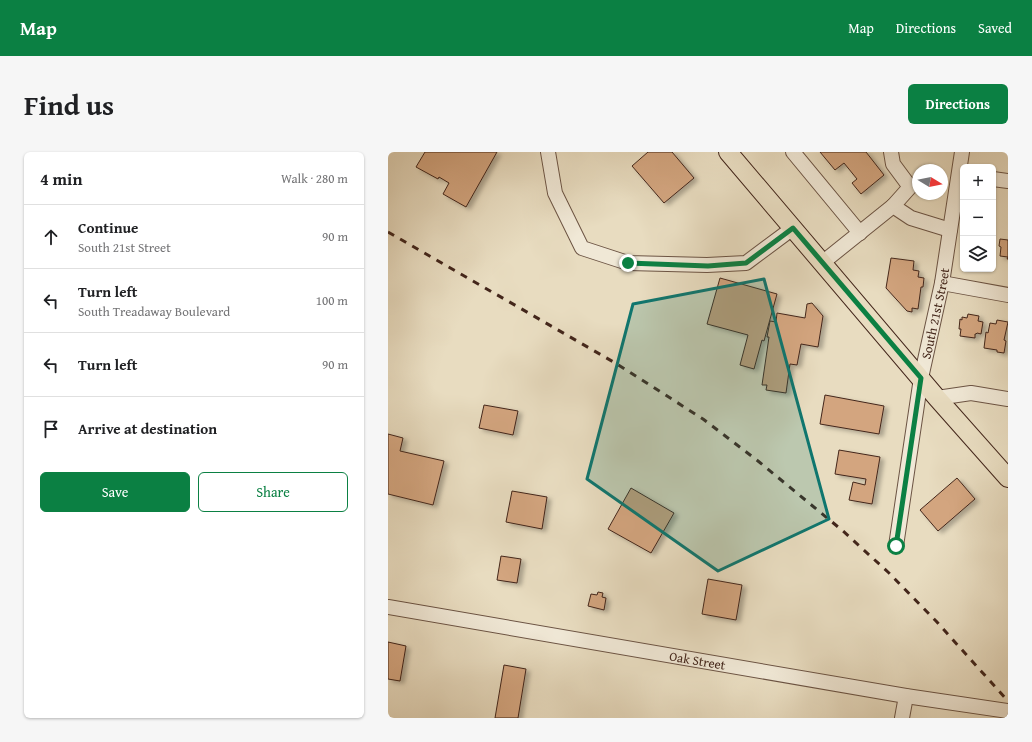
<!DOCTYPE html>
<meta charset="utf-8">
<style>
:root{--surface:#fff;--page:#f6f6f6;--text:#202124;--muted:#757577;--line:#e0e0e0;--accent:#0b8043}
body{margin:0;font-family:"Gentium Book Plus",serif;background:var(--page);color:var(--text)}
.controls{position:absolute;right:12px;top:12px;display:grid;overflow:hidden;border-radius:6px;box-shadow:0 1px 3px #0004}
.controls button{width:36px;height:36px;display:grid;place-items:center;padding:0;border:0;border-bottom:1px solid var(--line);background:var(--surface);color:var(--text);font:20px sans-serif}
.compass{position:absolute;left:524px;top:12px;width:36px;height:36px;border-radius:50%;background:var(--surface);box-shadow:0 1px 3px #0004;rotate:100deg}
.stop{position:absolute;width:12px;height:12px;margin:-9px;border:3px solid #0b8043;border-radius:50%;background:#fff}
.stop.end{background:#0b8043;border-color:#fff;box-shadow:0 1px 4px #0008}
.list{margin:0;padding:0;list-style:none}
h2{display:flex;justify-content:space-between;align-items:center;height:52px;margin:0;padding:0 16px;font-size:17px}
h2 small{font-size:13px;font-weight:400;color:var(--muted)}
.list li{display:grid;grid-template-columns:26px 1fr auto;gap:12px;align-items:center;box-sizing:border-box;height:64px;padding:0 16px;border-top:1px solid var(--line)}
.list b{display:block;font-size:15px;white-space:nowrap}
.list p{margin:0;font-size:13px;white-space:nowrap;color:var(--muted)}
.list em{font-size:13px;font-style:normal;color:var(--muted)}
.actions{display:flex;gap:8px;padding:12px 16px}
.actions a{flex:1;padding:9px 0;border:1px solid var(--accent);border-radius:6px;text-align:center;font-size:14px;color:var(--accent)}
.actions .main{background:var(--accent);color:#fff}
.icon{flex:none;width:22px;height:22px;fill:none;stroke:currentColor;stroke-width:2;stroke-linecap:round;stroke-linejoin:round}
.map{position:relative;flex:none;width:620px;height:566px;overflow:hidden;border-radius:6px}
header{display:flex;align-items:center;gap:24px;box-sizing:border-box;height:56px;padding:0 20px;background:var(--accent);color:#fff}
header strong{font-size:19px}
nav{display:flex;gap:22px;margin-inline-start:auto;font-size:14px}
.intro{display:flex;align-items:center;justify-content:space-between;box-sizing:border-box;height:96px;padding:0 24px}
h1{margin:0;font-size:28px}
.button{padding:10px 18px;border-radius:6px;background:var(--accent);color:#fff;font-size:14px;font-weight:700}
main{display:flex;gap:24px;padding:0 24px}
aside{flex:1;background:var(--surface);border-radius:6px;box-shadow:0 1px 3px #0004}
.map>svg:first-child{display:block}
.building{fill:#d3a57f;stroke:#43261b;filter:url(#shadow)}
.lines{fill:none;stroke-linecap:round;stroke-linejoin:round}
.minor-casing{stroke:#6c5444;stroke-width:16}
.major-casing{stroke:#43261b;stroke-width:20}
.minor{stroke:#f0e8d6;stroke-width:14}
.major{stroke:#e8dcc0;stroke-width:18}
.rail{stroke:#43261b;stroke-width:3;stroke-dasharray:7 7;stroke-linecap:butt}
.route{stroke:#0b8043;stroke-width:5}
.marked{fill:#0f766e;fill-opacity:0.2;stroke:#0f766e;stroke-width:3;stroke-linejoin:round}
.labels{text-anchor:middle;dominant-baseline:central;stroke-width:3;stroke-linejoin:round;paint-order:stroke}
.street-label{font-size:13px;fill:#43261b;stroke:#f0e8d6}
</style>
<header>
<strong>Map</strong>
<nav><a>Map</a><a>Directions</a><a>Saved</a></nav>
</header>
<div class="intro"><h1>Find us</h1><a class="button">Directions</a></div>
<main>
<aside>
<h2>4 min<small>Walk · 280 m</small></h2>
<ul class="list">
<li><svg class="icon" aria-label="ahead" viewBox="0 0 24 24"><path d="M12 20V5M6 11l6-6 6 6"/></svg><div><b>Continue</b><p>South 21st Street</p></div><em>90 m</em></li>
<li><svg class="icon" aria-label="left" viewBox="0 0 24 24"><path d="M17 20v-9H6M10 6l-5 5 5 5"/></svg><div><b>Turn left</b><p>South Treadaway Boulevard</p></div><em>100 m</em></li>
<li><svg class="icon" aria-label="left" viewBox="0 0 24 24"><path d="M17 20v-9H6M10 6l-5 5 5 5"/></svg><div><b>Turn left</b></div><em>90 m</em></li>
<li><svg class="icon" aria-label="arrive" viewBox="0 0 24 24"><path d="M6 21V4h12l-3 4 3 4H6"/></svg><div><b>Arrive at destination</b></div></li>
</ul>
<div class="actions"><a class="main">Save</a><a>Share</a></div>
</aside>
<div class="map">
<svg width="620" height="566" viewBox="0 0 620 566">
<defs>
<filter id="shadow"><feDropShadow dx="4" dy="2.5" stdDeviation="2" flood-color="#0004"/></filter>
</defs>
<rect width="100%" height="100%" fill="#e8dcc0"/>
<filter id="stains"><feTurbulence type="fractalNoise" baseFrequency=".005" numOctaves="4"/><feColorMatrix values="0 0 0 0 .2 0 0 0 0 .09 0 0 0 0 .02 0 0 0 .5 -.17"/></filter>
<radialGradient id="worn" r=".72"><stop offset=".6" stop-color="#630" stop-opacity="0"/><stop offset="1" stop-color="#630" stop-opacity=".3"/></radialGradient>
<!-- building -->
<g class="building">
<path d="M37,0H109L78,55L55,42L61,31L51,25L50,27L28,15Z"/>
<path d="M260,0H284L306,26L276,51L244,14Z"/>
<path d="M432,0H478L496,23L473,42L464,31L469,27L456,11L447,18Z"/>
<path d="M612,87L620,88V107H619L620,105L612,104L613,95L611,94Z"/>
<path d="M503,106L526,109L525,118L531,119L530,125L536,126L535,135H533L530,157L524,156V160L519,159L498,136Z"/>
<path d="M332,126L389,142L376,189L374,188L366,217L352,213L360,183L319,172Z"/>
<path d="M424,151L435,164L430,195L413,192L409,213L402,212L398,241L378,238L379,233H374L381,185H379L382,169L388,170L389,161L417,166L419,152Z"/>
<path d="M580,162L591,164L590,169L595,170L593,182L589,181L588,182H587V186L572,184L573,177H571L572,167L574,168V165L579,166Z"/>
<path d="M609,168L620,170L616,188L618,189L616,201L609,200V198L596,196L598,180L600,181L602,171L608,172Z"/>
<path d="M437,243L496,254L491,282L432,272Z"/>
<path d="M96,253L130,259L125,283L91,276Z"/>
<path d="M0,282L15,286L12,299L56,309L45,353L0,342Z"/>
<path d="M451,298L492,305L484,352L461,348L465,330L477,333L478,327L447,322Z"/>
<path d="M569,326L587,347L550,379L532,358Z"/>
<path d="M243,336L286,361L263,401L220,377Z"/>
<path d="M124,339L159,345L154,377L118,370Z"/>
<path d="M113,404L133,407L129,431L109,428Z"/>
<path d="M320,427L354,433L348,468L314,462Z"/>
<path d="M210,440L215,441L214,445L218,446L216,458L200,454L203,442L209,443Z"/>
<path d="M0,490L18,494L12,529L0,527Z"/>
<path d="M116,513L138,517L130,566H107Z"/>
</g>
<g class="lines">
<!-- minor casing -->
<g class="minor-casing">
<g id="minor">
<path d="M160,0L167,41L194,96L240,111L319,113L358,111L405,76"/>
<path d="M405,0L472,81"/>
<path d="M503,0L505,12L522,35L505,54"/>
<path d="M605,27L620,29"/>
<path d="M434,111L505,54L523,66L562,78"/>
<path d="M554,131L620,143"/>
<path d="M549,246L583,241L620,247"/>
<path id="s1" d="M508,394L533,226L554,131L574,0"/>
<path id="s2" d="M0,455L518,544L620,559"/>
<path d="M514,566L518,544"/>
</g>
</g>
<!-- major casing -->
<g class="major-casing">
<path id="major" d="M340,0L549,246L620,326"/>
</g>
<!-- minor -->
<use href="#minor" class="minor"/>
<!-- major -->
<use href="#major" class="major"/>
<!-- rail -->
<path class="rail" d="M0,80L229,212L315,267L370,309L455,379L501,421L548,469L620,549"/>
</g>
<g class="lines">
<!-- route -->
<path class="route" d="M240,111L320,114L358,111L405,76L533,226L508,394"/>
</g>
<!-- marked area -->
<path class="marked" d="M376,127L441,367L330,419L199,327L245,152Z"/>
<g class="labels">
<!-- street labels -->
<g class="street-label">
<text stroke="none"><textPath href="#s1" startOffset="236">South 21st Street</textPath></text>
<text stroke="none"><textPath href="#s2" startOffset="314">Oak Street</textPath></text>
</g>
</g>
<rect width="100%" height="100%" filter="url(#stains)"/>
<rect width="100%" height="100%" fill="url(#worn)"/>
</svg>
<div class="controls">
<button>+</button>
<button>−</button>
<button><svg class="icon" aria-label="layers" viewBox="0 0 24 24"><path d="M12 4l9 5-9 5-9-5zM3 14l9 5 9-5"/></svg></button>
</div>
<svg class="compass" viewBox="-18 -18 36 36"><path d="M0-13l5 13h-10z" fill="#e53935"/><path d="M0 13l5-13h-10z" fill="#757577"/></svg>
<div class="stop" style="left:508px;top:394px"></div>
<div class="stop end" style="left:240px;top:111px"></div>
</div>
</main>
